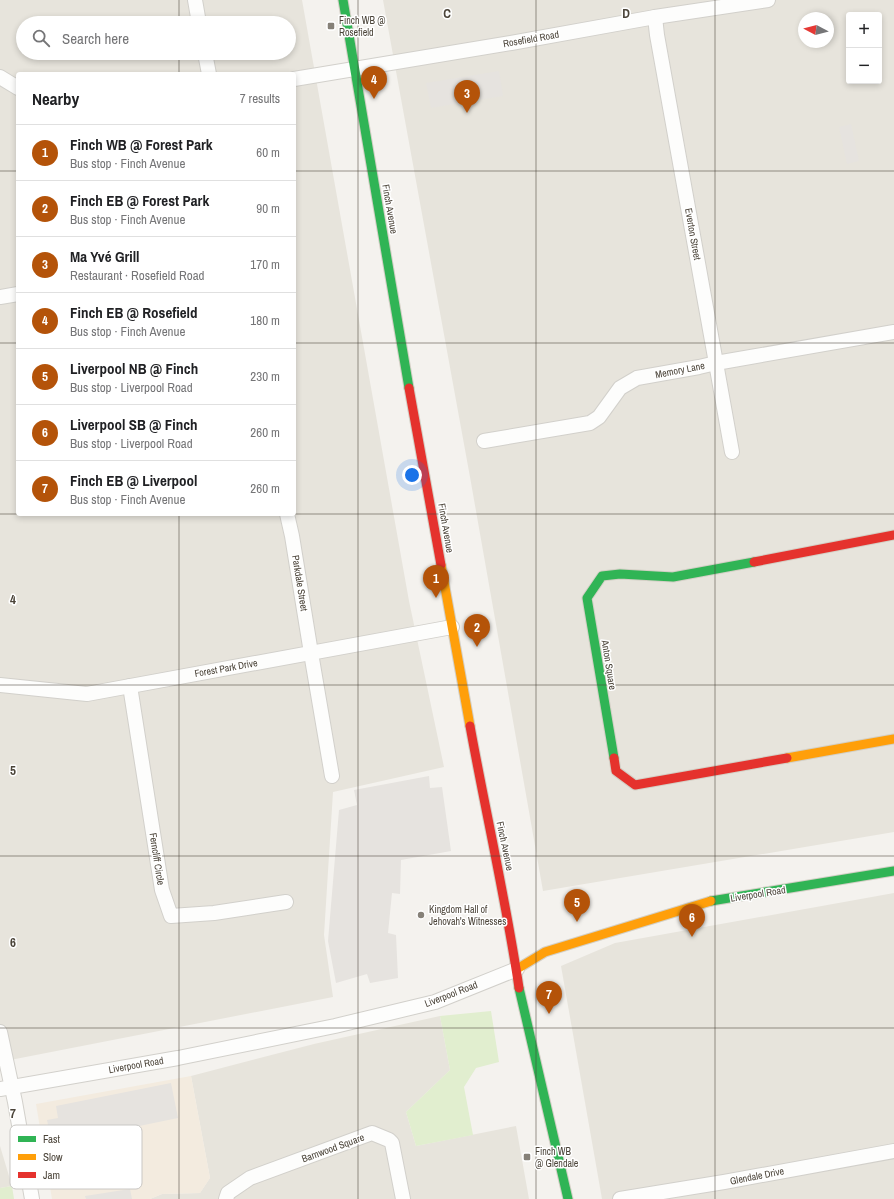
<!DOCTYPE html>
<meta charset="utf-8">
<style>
:root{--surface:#fff;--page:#f2f2f2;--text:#202124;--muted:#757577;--line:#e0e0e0;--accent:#b45309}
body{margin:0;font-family:"Archivo Narrow",sans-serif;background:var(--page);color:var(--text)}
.controls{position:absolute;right:12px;top:12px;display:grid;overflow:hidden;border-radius:4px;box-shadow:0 2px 6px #0003}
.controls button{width:36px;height:36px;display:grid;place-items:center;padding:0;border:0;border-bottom:1px solid var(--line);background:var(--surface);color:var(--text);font:20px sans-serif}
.compass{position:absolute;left:798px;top:12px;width:36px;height:36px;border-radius:50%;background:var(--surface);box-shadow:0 2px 6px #0003;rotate:277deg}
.you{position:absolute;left:412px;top:475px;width:14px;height:14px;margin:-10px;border:3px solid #fff;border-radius:50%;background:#1a73e8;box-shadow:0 0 0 6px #1a73e833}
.badge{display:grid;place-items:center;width:26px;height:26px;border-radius:50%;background:var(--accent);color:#fff;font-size:13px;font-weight:700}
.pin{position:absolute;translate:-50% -33px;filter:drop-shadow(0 1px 2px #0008)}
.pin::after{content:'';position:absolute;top:21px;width:14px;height:12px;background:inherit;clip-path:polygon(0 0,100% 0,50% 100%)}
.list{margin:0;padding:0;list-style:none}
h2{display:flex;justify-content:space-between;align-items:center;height:52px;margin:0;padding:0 16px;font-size:17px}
h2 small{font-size:13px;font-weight:400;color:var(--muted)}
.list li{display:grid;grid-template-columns:26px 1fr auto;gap:12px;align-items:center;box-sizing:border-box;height:56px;padding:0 16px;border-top:1px solid var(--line)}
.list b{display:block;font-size:15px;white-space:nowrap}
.list p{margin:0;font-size:13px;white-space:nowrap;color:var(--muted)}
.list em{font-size:13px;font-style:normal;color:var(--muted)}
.icon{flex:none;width:22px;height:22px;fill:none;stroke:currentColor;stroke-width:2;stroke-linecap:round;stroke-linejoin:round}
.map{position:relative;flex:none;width:894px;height:1199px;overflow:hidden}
.search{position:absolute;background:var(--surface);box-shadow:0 2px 6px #0003;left:16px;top:16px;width:280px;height:44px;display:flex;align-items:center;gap:10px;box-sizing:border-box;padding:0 14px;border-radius:22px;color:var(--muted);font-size:15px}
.panel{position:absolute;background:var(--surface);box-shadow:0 2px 6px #0003;left:16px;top:72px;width:280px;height:444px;border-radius:4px}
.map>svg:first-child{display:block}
.residential{fill:#e7e4dc;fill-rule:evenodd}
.commercial{fill:#f3ebdf}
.green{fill:#e1eecf}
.parking{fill:#e6e3df}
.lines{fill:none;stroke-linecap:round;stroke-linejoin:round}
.street-casing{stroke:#d2d0cb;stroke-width:16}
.fast-casing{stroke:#d3cfc5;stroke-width:11}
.slow-casing{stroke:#d3cfc5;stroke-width:11}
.jam-casing{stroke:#d3cfc5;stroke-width:11}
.street{stroke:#fdfdfc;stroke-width:14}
.fast{stroke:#30b455;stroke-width:9}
.slow{stroke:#ff9f0a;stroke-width:9}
.jam{stroke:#e5322d;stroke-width:9}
.grid{fill:none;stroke:#4b4439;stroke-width:1;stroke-opacity:0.55}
.poi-dot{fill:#868178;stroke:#fff;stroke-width:1.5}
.labels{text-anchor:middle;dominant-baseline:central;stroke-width:3;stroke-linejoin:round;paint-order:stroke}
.poi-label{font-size:10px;fill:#4b4439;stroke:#fff;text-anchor:start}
.street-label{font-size:10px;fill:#4b4439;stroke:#fff}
.key{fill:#fff;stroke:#c9c7c4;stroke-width:1}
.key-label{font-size:11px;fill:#4b4439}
.grid-label{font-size:13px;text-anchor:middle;font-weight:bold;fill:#4b4439;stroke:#fff;stroke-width:3;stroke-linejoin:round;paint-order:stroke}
</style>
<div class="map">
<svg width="894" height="1199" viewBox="0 0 894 1199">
<rect width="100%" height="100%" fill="#f4f2ee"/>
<!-- residential -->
<g class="residential">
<path d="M0,0H302L409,601L444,767L333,792L324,935L333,997L0,1062ZM23,23H289V53H23ZM18,74H294V514H18Z"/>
<path d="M383,0H894V832L543,891L470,477ZM849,15H879V81H849ZM804,18H828V42H804Z"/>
<path d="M894,893V1199H602L561,966L615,943Z"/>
<path d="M440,1016L450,1070L406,1112L416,1146L516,1126L529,1199H150L162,1194L200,1193L210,1178L191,1076L314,1044Z"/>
<path d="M0,1146L12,1186L0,1188Z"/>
</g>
<!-- commercial -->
<path class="commercial" d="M191,1076L210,1178L200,1193L162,1194L150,1199H52L36,1104Z"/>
<!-- green -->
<g class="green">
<path d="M491,1011L499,1062L476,1068L464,1087L473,1135L416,1146L406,1112L450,1070L440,1016Z"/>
<path d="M12,1186L14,1199H0V1188Z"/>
</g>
<!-- parking -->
<g class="parking">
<path d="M499,71L503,96L431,108L426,83Z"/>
<path d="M851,124L859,161L847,164L839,127Z"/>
<path d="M429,776L430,788L442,787L451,851L401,860L400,894L392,893L388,933L396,935L398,978L370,983L367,974L336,983L328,941L339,810L357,805L354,790Z"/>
<path d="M171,1083L178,1118L52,1144L47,1120L58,1118L56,1106Z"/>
<path d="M130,1189L132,1199H86L85,1196Z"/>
</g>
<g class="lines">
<!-- street casing -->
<g class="street-casing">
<g id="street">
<path d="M195,0L199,23"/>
<path d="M655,17L657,35L732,452"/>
<path d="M205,53L209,74"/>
<path d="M0,77L18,88"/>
<path d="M294,79L511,43L655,17L768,0"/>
<path d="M0,297L18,294"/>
<path d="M484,441L590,423L599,417L620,388L637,378L699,367L716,363L894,332"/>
<path d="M287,514L292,536L311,653L332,776"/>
<path d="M0,685L87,694L452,627"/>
<path d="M130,686L162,890L171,916L214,913L286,902"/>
<path d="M0,1032L15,1102L32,1199"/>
<path d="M0,1089L178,1058L335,1026L435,1002L517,969"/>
<path d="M226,1199L228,1193L250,1178L372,1133L389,1140L392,1143L403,1199"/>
<path d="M620,1199L724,1182L894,1151"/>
</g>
</g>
<!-- fast casing -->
<g class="fast-casing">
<g id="fast">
<path d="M343,0L409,388"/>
<path d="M614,758L587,598L602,576L620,574L673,577L754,562"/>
<path d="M711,901L894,871"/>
<path d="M519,988L568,1199"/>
</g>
</g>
<!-- slow casing -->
<g class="slow-casing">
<g id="slow">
<path d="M441,565L470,726"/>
<path d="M787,758L894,739"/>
<path d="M517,969L545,952L711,901"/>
</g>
</g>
<!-- jam casing -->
<g class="jam-casing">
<g id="jam">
<path d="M409,388L441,565"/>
<path d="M754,562L894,535"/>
<path d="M470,726C486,814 506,900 519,988"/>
<path d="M614,758L616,771L635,785L787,758"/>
</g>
</g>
<!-- street -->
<use href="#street" class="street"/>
<!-- fast -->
<use href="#fast" class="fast"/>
<!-- slow -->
<use href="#slow" class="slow"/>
<!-- jam -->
<use href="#jam" class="jam"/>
</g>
<!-- grid -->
<path class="grid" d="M179,0V23M358,0V1199M536,0V1199M715,0V1199M179,53V74M0,171H18M294,171H894M0,343H18M294,343H894M0,514H18M179,514V1199M294,514H894M0,685H894M0,856H894M0,1028H894"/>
<!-- markers -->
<g class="poi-dot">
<rect x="327" y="22" width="8" height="8" rx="2"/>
<circle cx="421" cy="915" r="4"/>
<rect x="523" y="1153" width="8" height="8" rx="2"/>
</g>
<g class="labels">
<!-- poi labels -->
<g class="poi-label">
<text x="339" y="20">Finch WB @<tspan x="339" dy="12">Rosefield</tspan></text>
<text x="429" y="909">Kingdom Hall of<tspan x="429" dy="12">Jehovah's Witnesses</tspan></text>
<text x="535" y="1151">Finch WB<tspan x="535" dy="12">@ Glendale</tspan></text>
</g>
<!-- street labels -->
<g class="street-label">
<text transform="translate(531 39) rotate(-10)">Rosefield Road</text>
<text transform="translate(390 209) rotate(80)">Finch Avenue</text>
<text transform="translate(693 234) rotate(80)">Everton Street</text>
<text transform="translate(680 370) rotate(-11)">Memory Lane</text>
<text transform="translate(446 528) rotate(80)">Finch Avenue</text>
<text transform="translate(300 583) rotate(81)">Parkdale Street</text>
<text transform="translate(609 665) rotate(81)">Anton Square</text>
<text transform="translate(226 668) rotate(-10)">Forest Park Drive</text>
<text transform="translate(505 846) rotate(78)">Finch Avenue</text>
<text transform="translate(157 859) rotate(81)">Ferncliff Circle</text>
<text transform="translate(758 894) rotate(-9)">Liverpool Road</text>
<text transform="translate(451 994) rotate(-21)">Liverpool Road</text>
<text transform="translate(136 1065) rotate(-10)">Liverpool Road</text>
<text transform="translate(333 1148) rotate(-20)">Barnwood Square</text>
<text transform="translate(757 1176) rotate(-11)">Glendale Drive</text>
</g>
</g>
<!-- legend -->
<rect x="10" y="1125" width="132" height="64" rx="6" class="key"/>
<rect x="18" y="1136" width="18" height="6" fill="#30b455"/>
<rect x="18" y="1154" width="18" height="6" fill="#ff9f0a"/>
<rect x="18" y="1172" width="18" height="6" fill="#e5322d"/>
<g class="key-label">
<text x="43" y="1143">Fast</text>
<text x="43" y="1161">Slow</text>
<text x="43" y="1179">Jam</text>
</g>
<g class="grid-label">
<text x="447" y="18">C</text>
<text x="626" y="18">D</text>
<text x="13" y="604">4</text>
<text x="13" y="775">5</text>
<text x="13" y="947">6</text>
<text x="13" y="1118">7</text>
</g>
</svg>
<div class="controls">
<button>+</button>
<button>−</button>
</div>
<svg class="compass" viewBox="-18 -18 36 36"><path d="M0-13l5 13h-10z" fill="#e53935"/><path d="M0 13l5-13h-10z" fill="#757577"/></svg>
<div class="you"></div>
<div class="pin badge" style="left:436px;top:598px">1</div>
<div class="pin badge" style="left:477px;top:647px">2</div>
<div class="pin badge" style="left:467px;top:113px">3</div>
<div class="pin badge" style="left:374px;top:99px">4</div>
<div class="pin badge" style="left:577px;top:922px">5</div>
<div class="pin badge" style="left:692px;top:937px">6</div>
<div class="pin badge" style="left:549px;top:1014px">7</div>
<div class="search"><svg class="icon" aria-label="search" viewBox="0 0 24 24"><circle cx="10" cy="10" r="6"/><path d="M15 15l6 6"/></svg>Search here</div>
<section class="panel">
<h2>Nearby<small>7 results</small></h2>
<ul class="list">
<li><span class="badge">1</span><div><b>Finch WB @ Forest Park</b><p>Bus stop · Finch Avenue</p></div><em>60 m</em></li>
<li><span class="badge">2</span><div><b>Finch EB @ Forest Park</b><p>Bus stop · Finch Avenue</p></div><em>90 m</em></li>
<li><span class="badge">3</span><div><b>Ma Yvé Grill</b><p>Restaurant · Rosefield Road</p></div><em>170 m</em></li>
<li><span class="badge">4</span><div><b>Finch EB @ Rosefield</b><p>Bus stop · Finch Avenue</p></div><em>180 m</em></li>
<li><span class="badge">5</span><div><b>Liverpool NB @ Finch</b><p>Bus stop · Liverpool Road</p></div><em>230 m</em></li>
<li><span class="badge">6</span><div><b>Liverpool SB @ Finch</b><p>Bus stop · Liverpool Road</p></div><em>260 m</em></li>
<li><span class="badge">7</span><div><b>Finch EB @ Liverpool</b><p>Bus stop · Finch Avenue</p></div><em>260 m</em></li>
</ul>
</section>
</div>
